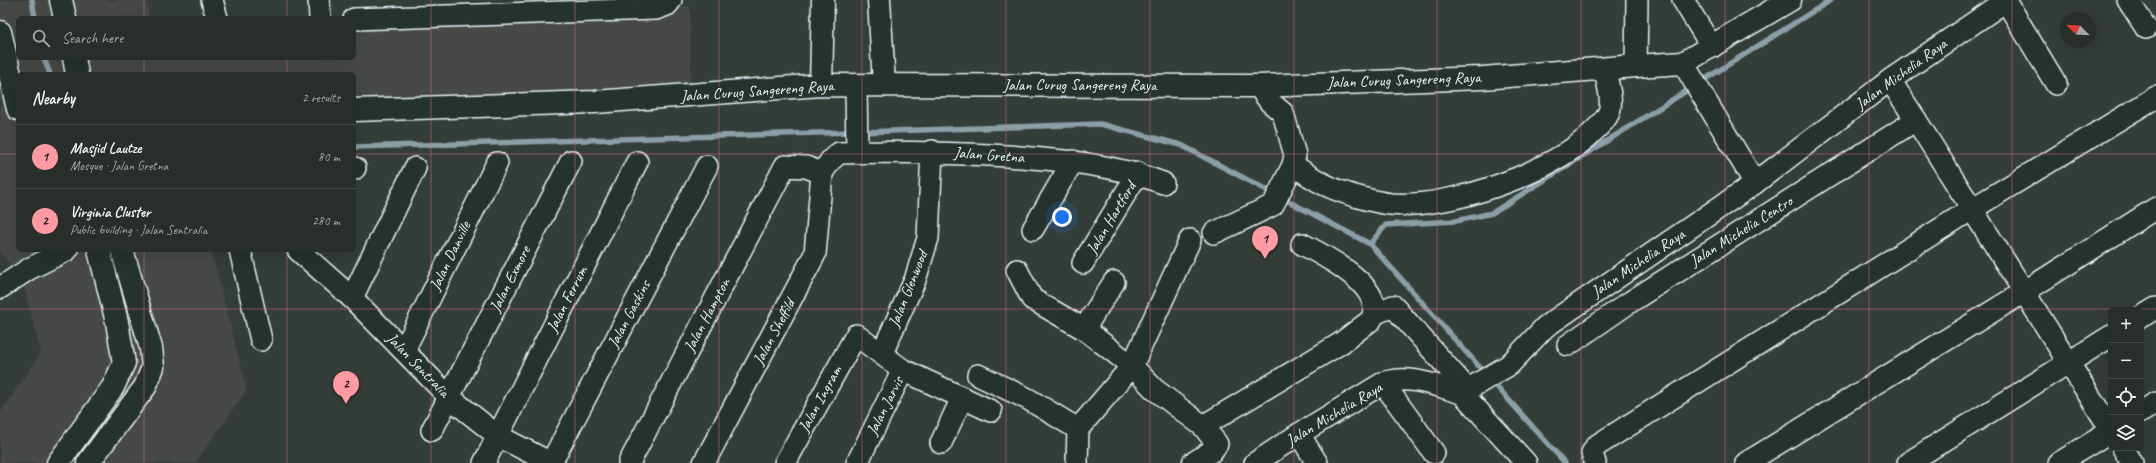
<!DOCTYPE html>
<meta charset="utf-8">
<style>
:root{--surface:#282e2a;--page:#343a36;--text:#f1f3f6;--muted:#a5a8a8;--line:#444a47;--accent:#ff9aa2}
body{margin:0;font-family:Caveat,sans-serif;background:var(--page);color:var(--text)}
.controls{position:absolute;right:12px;bottom:12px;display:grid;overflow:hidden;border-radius:6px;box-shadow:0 4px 16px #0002}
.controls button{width:36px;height:36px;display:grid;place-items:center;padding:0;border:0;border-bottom:1px solid var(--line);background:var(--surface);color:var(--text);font:20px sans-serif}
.compass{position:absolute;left:2060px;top:12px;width:36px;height:36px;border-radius:50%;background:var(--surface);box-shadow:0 4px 16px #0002;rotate:294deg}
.you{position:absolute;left:1062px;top:217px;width:14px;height:14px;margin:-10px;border:3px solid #fff;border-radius:50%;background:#1a73e8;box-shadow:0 0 0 6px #1a73e833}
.badge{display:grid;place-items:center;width:26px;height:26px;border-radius:50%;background:var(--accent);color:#111;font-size:13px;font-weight:700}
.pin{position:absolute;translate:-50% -33px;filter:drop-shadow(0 1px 2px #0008)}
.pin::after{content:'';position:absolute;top:21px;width:14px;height:12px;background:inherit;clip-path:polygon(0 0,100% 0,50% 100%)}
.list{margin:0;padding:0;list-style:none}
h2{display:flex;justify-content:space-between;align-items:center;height:52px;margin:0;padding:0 16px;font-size:17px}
h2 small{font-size:13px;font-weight:400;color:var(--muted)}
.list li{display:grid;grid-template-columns:26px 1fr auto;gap:12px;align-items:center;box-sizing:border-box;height:64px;padding:0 16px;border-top:1px solid var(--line)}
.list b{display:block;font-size:15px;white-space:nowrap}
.list p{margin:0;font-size:13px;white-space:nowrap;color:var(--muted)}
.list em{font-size:13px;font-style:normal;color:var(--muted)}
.icon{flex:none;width:22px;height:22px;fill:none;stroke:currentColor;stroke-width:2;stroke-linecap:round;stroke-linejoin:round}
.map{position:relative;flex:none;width:2156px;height:463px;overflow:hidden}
.search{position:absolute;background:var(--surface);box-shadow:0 4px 16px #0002;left:16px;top:16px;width:340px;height:44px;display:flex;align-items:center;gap:10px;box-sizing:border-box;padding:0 14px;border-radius:6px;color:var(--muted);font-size:15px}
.panel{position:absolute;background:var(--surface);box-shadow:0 4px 16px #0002;left:16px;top:72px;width:340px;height:180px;border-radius:6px}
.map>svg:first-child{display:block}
.built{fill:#464846}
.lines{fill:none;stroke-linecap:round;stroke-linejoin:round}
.stream{stroke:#8b9fa8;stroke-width:5.5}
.minor-casing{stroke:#e8f1f8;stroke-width:24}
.tertiary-casing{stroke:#e8f1f8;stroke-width:25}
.secondary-casing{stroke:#e8f1f8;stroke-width:25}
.minor{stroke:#26332d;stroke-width:21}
.tertiary{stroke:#26332d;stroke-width:22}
.secondary{stroke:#26332d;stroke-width:22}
.grid{fill:none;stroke:#cf6492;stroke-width:1;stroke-opacity:0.55}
.labels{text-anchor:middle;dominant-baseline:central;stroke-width:3;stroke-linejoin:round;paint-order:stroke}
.street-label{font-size:16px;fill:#e8f1f8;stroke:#26332d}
</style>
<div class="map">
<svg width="2156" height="463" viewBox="0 0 2156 463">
<rect width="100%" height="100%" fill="#353d38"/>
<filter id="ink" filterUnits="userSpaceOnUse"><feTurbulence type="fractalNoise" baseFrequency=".025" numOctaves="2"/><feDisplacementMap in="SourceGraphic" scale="8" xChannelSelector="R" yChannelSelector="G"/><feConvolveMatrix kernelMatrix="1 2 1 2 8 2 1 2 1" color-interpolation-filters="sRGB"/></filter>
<g filter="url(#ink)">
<!-- built -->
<path class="built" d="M0,0H146L150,18H18V58H354V20L690,6L691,105L354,112V74H18V250H211L247,390L195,463H0V413L41,353L22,280L0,252Z"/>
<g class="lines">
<!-- stream -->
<g class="stream">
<path d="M32,0L35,18"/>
<path d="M44,58L50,74"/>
<path d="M861,132L1100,124L1181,145L1370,244L1565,463"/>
<path d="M354,147L852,132"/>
<path d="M1370,244L1386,225L1456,221L1492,213L1831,0"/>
</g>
<!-- minor casing -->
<g class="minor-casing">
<g id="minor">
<path d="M212,0L217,18"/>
<path d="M319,0L320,18"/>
<path d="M1683,0L1712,47"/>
<path d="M2128,0L2146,28"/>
<path d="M2006,1L2056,84"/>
<path d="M354,19L656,9L667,5L671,0"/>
<path d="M1683,63L1755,183"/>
<path d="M1636,66L1637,0"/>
<path d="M1890,80L1916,120L2111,430"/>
<path d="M856,85L857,152"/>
<path d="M1293,165C1305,173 1317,182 1330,187C1345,194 1374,202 1391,204C1450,209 1555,172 1595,130C1601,124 1609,117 1610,108C1612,96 1607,80 1604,69"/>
<path d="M354,169L355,168"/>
<path d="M822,173L831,160L839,153C895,151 951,153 1007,156C1060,160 1113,164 1163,183"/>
<path d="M1033,229L1073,161"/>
<path d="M1214,233L1273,205L1293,165L1295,155L1283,113L1270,102L1258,86"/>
<path d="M1190,240L1132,366L1154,389L1203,426"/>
<path d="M240,250L261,340"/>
<path d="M298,250L352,298L449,397L498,436L551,463"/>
<path d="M1083,263L1138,173"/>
<path d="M1017,270L1032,299L1084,329"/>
<path d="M0,288L29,269L67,250"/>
<path d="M352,298L415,168"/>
<path d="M1374,314L1393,306L1468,390"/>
<path d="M2141,317L2156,308"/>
<path d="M1568,345L1630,302L1916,120"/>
<path d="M404,350L497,163"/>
<path d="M882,353L915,280L928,238L932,151"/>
<path d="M978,375L1028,399L1078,429"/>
<path d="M1383,383L1434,453"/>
<path d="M1462,393L1526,463"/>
<path d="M2141,412L2156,403"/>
<path d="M432,430L571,161"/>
<path d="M1299,434L1317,463"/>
<path d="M941,443L962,398"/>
<path d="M2123,448L2132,463"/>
<path d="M484,463L637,162"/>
<path d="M551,463L707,166"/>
<path d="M629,463L785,166L806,167L822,173L815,254L704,463"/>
<path d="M785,463L856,335L903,370L991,411"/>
<path d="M857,463L903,370"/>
<path d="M1077,463L1078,429L1132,366L1084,329L1114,282"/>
<path d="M1193,463L1212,451L1217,444L1203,426L1341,343L1371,320C1389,288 1323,255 1302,244"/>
<path d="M1255,463L1299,434L1383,383C1410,374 1436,386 1462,393L1509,365L1545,327L1755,183L1890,80L2007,0"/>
<path d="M1595,463L1592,453L1596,446L1972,209L2156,97"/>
<path d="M1746,463L2024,292L2156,208"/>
<path d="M1908,463L2111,336"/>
<path d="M2059,463L2111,431"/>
</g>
</g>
<!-- tertiary casing -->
<g class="tertiary-casing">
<g id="tertiary">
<path d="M879,0L884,85"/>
<path d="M821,85L823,0"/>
</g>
</g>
<!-- secondary casing -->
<g class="secondary-casing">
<g id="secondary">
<path d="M61,0L65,18"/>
<path d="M0,32L18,109"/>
<path d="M74,58L77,74"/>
<path d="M354,110L595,102L821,85L1258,86L1482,78L1636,66L1683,63L1790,0"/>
<path d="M58,463L113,387L124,363L117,322L99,250"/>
<path d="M88,463L145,387L153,367L151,348L122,250"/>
</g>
</g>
<!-- minor -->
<use href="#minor" class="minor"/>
<!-- tertiary -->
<use href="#tertiary" class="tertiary"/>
<!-- secondary -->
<use href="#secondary" class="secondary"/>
</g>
</g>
<!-- grid -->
<path class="grid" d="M144,0V18M287,0V18M431,0V463M575,0V463M719,0V463M862,0V463M1006,0V463M1150,0V463M1294,0V463M1437,0V463M1581,0V463M1725,0V463M1869,0V463M2012,0V463M144,58V74M287,58V74M0,154H18M354,154H2156M144,250V463M287,250V463M0,309H2156"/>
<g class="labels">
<!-- street labels -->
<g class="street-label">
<text transform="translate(1901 74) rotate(-36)">Jalan Michelia Raya</text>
<text transform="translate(1404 80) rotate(-2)">Jalan Curug Sangereng Raya</text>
<text x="1080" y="85">Jalan Curug Sangereng Raya</text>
<text transform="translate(757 91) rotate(-4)">Jalan Curug Sangereng Raya</text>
<text transform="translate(989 155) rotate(4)">Jalan Gretna</text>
<text transform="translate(1111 218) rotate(-59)">Jalan Hartford</text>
<text transform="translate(1741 231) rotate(-32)">Jalan Michelia Centro</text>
<text transform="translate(450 256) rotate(-64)">Jalan Danville</text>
<text transform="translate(1638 263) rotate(-34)">Jalan Michelia Raya</text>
<text transform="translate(510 279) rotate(-63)">Jalan Exmore</text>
<text transform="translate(908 289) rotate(-68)">Jalan Glenwood</text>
<text transform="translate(567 299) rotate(-63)">Jalan Ferrum</text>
<text transform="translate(629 314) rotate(-62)">Jalan Gaskins</text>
<text transform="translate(707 315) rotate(-62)">Jalan Hampton</text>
<text transform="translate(774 332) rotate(-62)">Jalan Sheffild</text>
<text transform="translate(418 365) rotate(46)">Jalan Sentralia</text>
<text transform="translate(820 399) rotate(-61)">Jalan Ingram</text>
<text transform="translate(885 406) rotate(-63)">Jalan Jarvis</text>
<text transform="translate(1334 414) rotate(-31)">Jalan Michelia Raya</text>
</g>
</g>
</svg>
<div class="controls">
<button>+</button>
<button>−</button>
<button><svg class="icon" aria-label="locate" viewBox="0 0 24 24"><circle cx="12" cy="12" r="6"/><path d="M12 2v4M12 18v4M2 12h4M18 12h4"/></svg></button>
<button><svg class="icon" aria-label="layers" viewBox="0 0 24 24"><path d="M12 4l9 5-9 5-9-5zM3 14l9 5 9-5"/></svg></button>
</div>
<svg class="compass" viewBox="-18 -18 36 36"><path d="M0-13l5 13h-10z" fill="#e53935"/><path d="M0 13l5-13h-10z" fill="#a5a8a8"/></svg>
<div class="you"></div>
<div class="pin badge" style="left:1265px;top:259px">1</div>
<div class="pin badge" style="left:346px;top:404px">2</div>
<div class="search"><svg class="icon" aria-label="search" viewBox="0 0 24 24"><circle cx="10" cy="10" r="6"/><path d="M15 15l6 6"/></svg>Search here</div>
<section class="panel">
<h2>Nearby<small>2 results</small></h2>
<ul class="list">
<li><span class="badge">1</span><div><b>Masjid Lautze</b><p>Mosque · Jalan Gretna</p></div><em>80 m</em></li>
<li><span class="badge">2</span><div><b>Virginia Cluster</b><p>Public building · Jalan Sentralia</p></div><em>280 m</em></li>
</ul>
</section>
</div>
